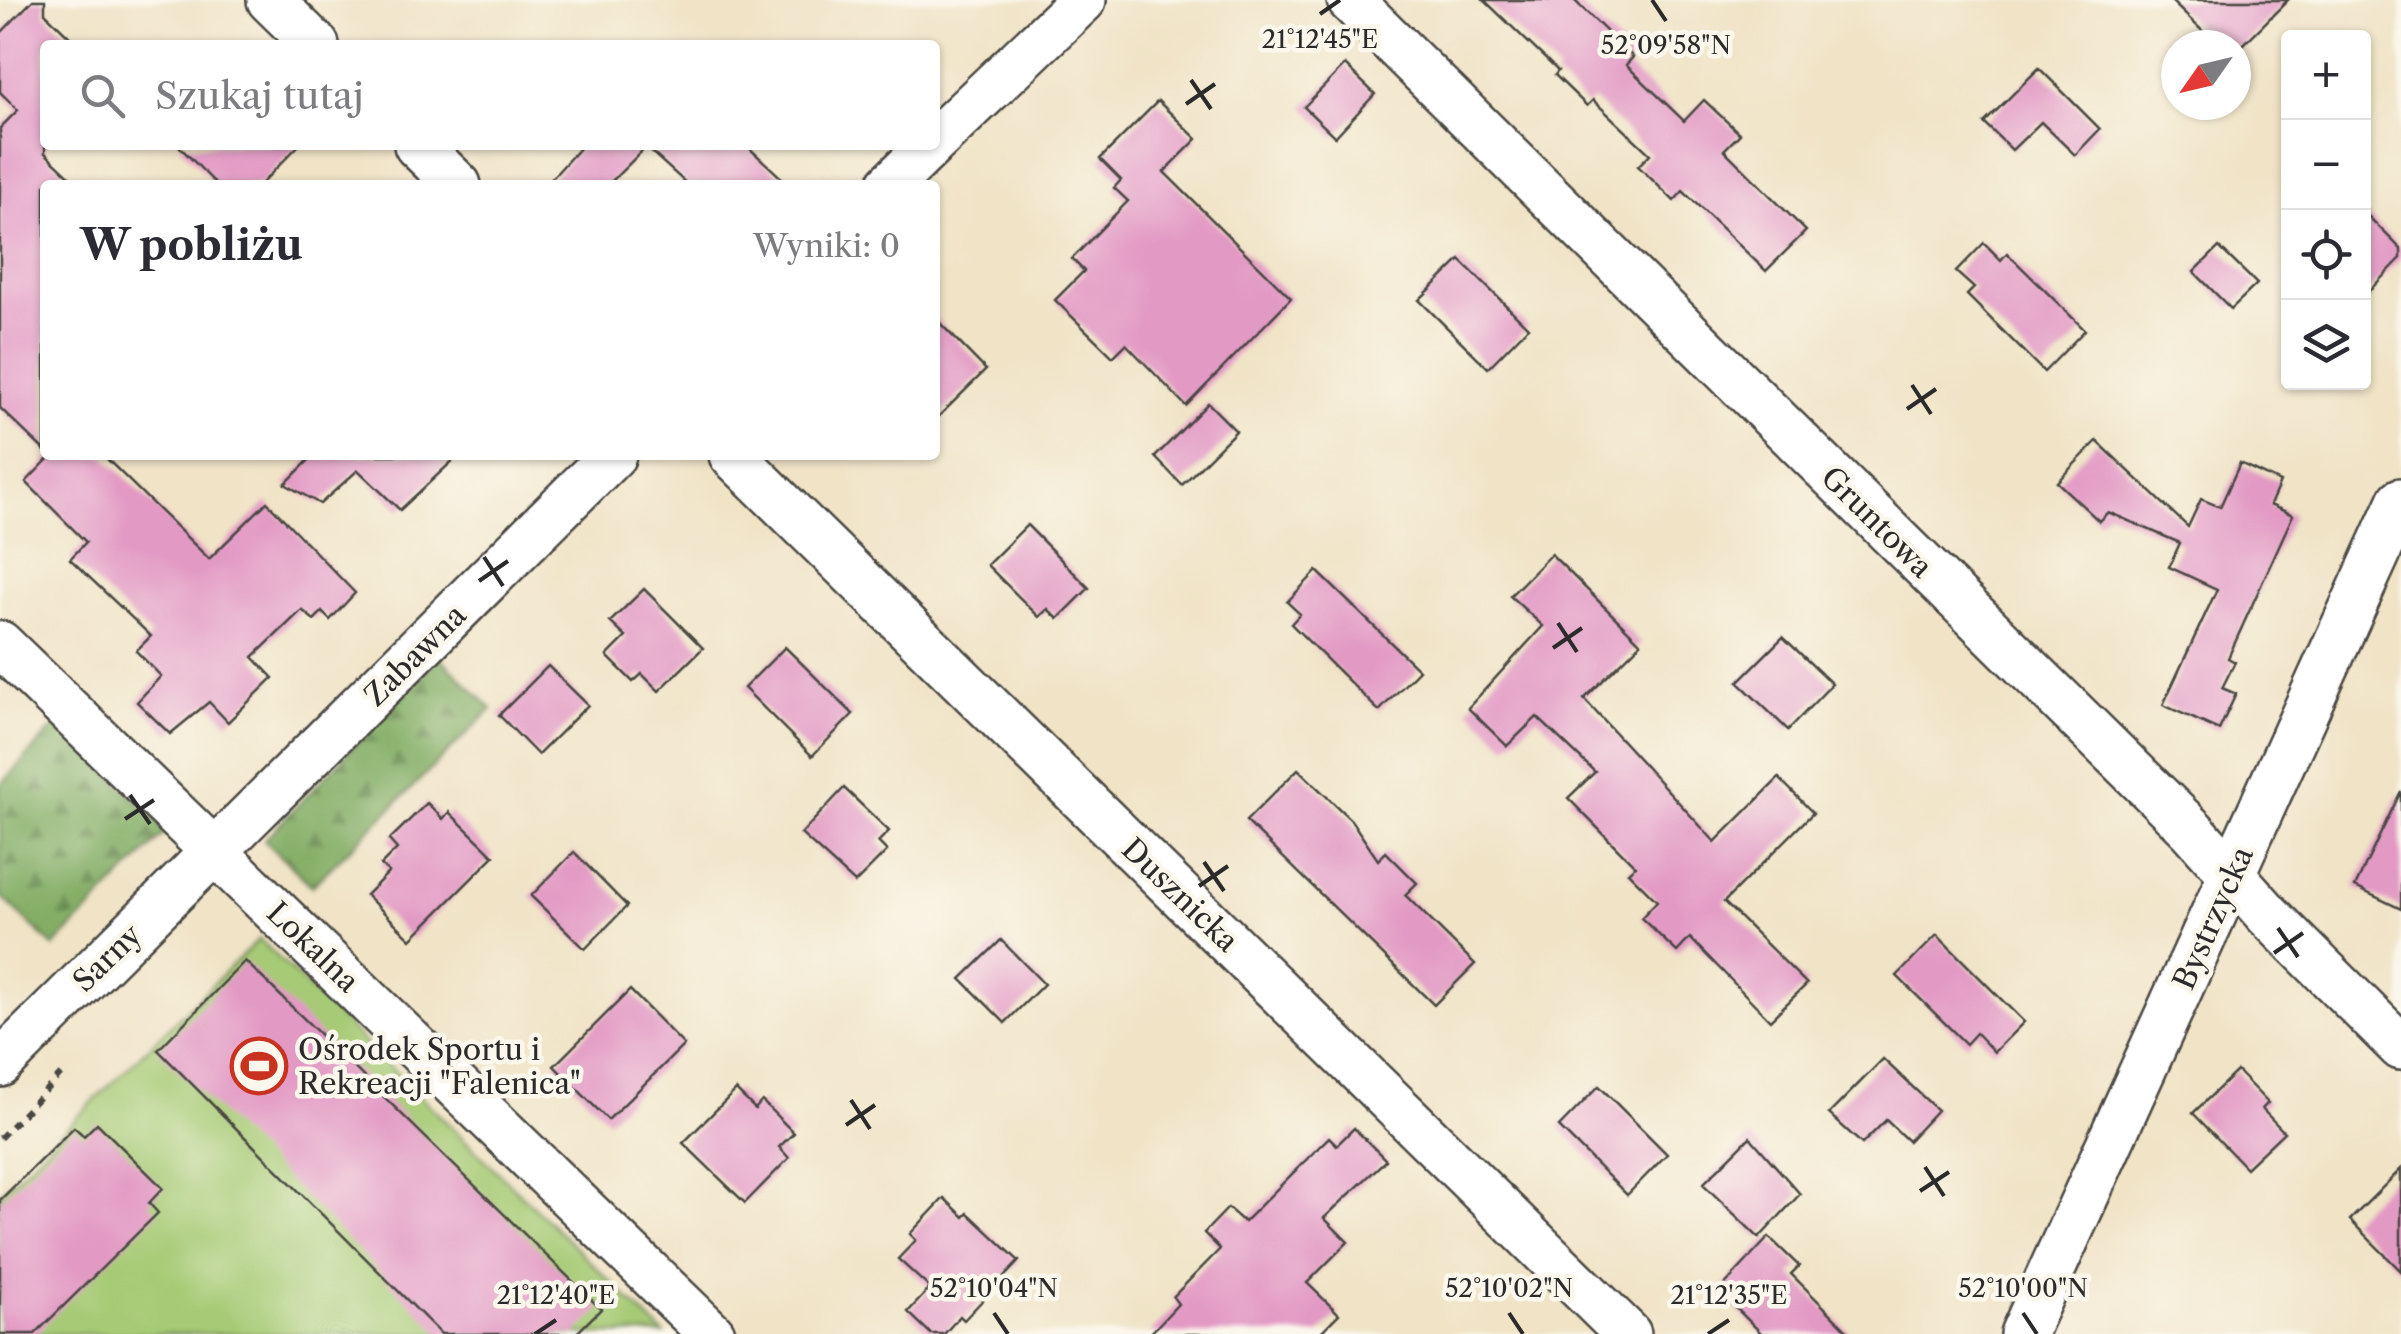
<!DOCTYPE html>
<html lang="pl">
<meta charset="utf-8">
<style>
:root{--surface:#fff;--page:#f2f2f3;--text:#2b2b33;--muted:#7c7c81;--line:#e1e1e2}
body{margin:0;font-family:"Libre Caslon Text",serif;background:var(--page);color:var(--text)}
.controls{position:absolute;right:30px;top:30px;display:grid;overflow:hidden;border-radius:10px;box-shadow:0 2px 8px #0004}
.controls button{width:90px;height:90px;display:grid;place-items:center;padding:0;border:0;border-bottom:2px solid var(--line);background:var(--surface);color:var(--text);font:50px sans-serif}
.compass{position:absolute;left:2161px;top:30px;width:90px;height:90px;border-radius:50%;background:var(--surface);box-shadow:0 2px 8px #0004;rotate:236deg}
.list{margin:0;padding:0;list-style:none}
h2{display:flex;justify-content:space-between;align-items:center;height:130px;margin:0;padding:0 40px;font-size:42px}
h2 small{font-size:32px;font-weight:400;color:var(--muted)}
.icon{flex:none;width:55px;height:55px;fill:none;stroke:currentColor;stroke-width:2;stroke-linecap:round;stroke-linejoin:round}
.map{position:relative;flex:none;width:2401px;height:1334px;overflow:hidden}
.search{position:absolute;background:var(--surface);box-shadow:0 2px 8px #0004;left:40px;top:40px;width:900px;height:110px;display:flex;align-items:center;gap:25px;box-sizing:border-box;padding:0 35px;border-radius:10px;color:var(--muted);font-size:38px}
.panel{position:absolute;background:var(--surface);box-shadow:0 2px 8px #0004;left:40px;top:180px;width:900px;height:280px;border-radius:10px}
.map>svg:first-child{display:block}
.forest{fill:url(#forest-firs);stroke:#586c48;stroke-width:2.5}
.green{fill:#a6ca74;stroke:#687a50;stroke-width:2.5}
.building{fill:#e299c4}
.lines{fill:none;stroke-linecap:round;stroke-linejoin:round}
.minor-casing{stroke:#494742;stroke-width:50}
.path{stroke:#494742;stroke-width:6;stroke-dasharray:8 8;stroke-linecap:butt}
.minor{stroke:#fff;stroke-width:45}
.ticks{fill:none;stroke:#2b2b2b;stroke-width:4}
.labels{text-anchor:middle;dominant-baseline:central;stroke-width:9;stroke-linejoin:round;paint-order:stroke}
.street-label{font-size:30px;fill:#2b2b2b;stroke:#fbf7ec}
.poi-label{font-size:30px;fill:#2b2b2b;stroke:#fbf7ec;text-anchor:start}
.ticks-label{font-size:25px;text-anchor:middle;fill:#2b2b2b;stroke:#fbf7ec;stroke-width:9;stroke-linejoin:round;paint-order:stroke}
</style>
<div class="map">
<svg width="2401" height="1334" viewBox="0 0 2401 1334">
<defs>
<pattern id="forest-firs" width="22" height="20" patternUnits="userSpaceOnUse" patternTransform="scale(2.5)"><rect width="22" height="20" fill="#84ae66"/><path d="M5 1l3.5 6h-7zM16 11l3.5 6h-7z" fill="#6c8e54"/></pattern>
</defs>
<rect width="100%" height="100%" fill="#fbf7ec"/>
<filter id="ink" filterUnits="userSpaceOnUse"><feTurbulence type="fractalNoise" baseFrequency=".01" numOctaves="2"/><feDisplacementMap in="SourceGraphic" scale="20" xChannelSelector="R" yChannelSelector="G"/><feConvolveMatrix kernelMatrix="1 2 1 2 8 2 1 2 1" color-interpolation-filters="sRGB"/></filter>
<filter id="wash" filterUnits="userSpaceOnUse"><feTurbulence type="fractalNoise" baseFrequency=".0048" numOctaves="4" result="noise"/><feDisplacementMap in="SourceGraphic" scale="40" xChannelSelector="R" yChannelSelector="G"/><feGaussianBlur stdDeviation="2.25" result="paint"/><feColorMatrix in="noise" values="0 0 0 0 0 0 0 0 0 0 0 0 0 0 0 0 0 1.4 0 .05"/><feComposite in="paint" operator="in"/></filter>
<g filter="url(#wash)">
<rect width="100%" height="100%" fill="#f0e3c6"/>
<!-- forest -->
<g class="forest">
<path d="M440,657L492,709L312,886L264,840Z"/>
<path d="M58,723L167,831L54,947L0,895V785Z"/>
</g>
<!-- green -->
<path class="green" d="M259,939L664,1334H0V1193Z"/>
<g id="blocks">
<!-- building -->
<g class="building">
<path d="M33,0H45V13L78,45H45V153L79,185H45V451L0,408V128L18,110L0,92V34Z"/>
<path d="M1484,0H1574L1633,57L1626,65L1684,121L1704,100L1740,134L1724,150L1806,231L1766,271L1683,191L1674,201L1638,166L1650,154L1593,100L1587,106L1555,75L1558,71Z"/>
<path d="M2170,0H2288L2242,46L2217,45Z"/>
<path d="M1345,65L1375,94L1335,137L1304,107Z"/>
<path d="M2039,68L2100,129L2075,155L2041,122L2012,150L1984,123Z"/>
<path d="M1158,101L1197,139L1164,172L1291,298L1186,406L1126,344L1113,357L1055,300L1084,271L1072,259L1128,201L1114,188L1121,180L1100,159Z"/>
<path d="M178,145H299L260,185H217Z"/>
<path d="M582,145H746L789,185H688L646,147L608,185H546Z"/>
<path d="M2364,212L2401,249V258L2364,296Z"/>
<path d="M1984,243L2001,260L2007,253L2085,330L2044,372L1967,295L1974,288L1956,272Z"/>
<path d="M2219,247L2257,284L2231,309L2194,272Z"/>
<path d="M1460,260L1528,327L1488,368L1419,300Z"/>
<path d="M935,318L986,370L935,420Z"/>
<path d="M1208,403L1236,431L1182,485L1155,457Z"/>
<path d="M2097,441L2188,527L2201,499L2220,507L2240,463L2280,482L2270,505L2293,515L2228,658L2235,662L2222,688L2236,694L2219,730L2163,705L2217,589L2169,567L2180,543L2108,512L2099,521L2057,482Z"/>
<path d="M52,455H103L209,559L267,502L355,593L330,620L322,612L314,620L302,610L253,657L273,678L228,722L209,702L170,734L137,702L161,676L136,651L151,636L70,559L86,542L26,482Z"/>
<path d="M314,455H459L400,510L358,470L320,504L285,484Z"/>
<path d="M1027,525L1089,588L1058,619L1048,609L1039,617L987,565Z"/>
<path d="M1551,554L1641,643L1584,699L1715,842L1779,778L1813,813L1724,902L1807,984L1770,1020L1690,938L1677,952L1641,918L1657,901L1628,872L1635,866L1568,798L1595,772L1537,717L1507,746L1468,708L1543,626L1510,596Z"/>
<path d="M1317,571L1419,670L1379,711L1291,624L1300,614L1287,602Z"/>
<path d="M644,589L703,648L659,691L642,674L633,682L607,656L626,637L610,622Z"/>
<path d="M1783,637L1832,684L1788,730L1738,682Z"/>
<path d="M785,647L853,714L812,756L744,688Z"/>
<path d="M548,666L588,705L538,755L499,715Z"/>
<path d="M1298,769L1351,820L1378,860L1386,852L1417,883L1405,895L1475,964L1434,1005L1246,821Z"/>
<path d="M844,788L889,831L878,842L887,851L855,883L801,834Z"/>
<path d="M2401,791V909L2355,887Z"/>
<path d="M427,803L443,819L449,812L494,856L411,939L366,895L389,872L381,865L397,849L389,840Z"/>
<path d="M574,852L627,906L585,949L531,896Z"/>
<path d="M1937,935L2024,1022L1994,1052L1976,1033L1966,1044L1897,976Z"/>
<path d="M1001,940L1044,984L1005,1023L961,979Z"/>
<path d="M245,961L601,1309L576,1334H441L158,1050Z"/>
<path d="M630,990L684,1045L608,1120L554,1066Z"/>
<path d="M1883,1059L1937,1110L1908,1141L1886,1120L1862,1144L1829,1114Z"/>
<path d="M2237,1071L2268,1103L2262,1109L2284,1132L2246,1168L2193,1113Z"/>
<path d="M1599,1086L1667,1154L1627,1195L1559,1127Z"/>
<path d="M736,1090L755,1109L762,1101L794,1133L779,1147L789,1158L745,1203L683,1143Z"/>
<path d="M97,1123L163,1188L149,1203L158,1213L35,1334H0V1200L74,1127L84,1136Z"/>
<path d="M1354,1128L1386,1160L1324,1218L1348,1242L1307,1283L1339,1314L1319,1334H1150L1178,1304L1173,1297L1220,1249L1204,1233L1228,1208L1244,1222L1329,1137L1337,1145Z"/>
<path d="M1750,1137L1800,1194L1759,1238L1703,1184Z"/>
<path d="M2401,1169V1271L2350,1220Z"/>
<path d="M944,1198L964,1217L968,1213L1019,1261L964,1320L960,1316L944,1334H931L908,1312L930,1288L898,1259L916,1240L910,1234Z"/>
<path d="M1769,1237L1799,1266L1791,1274L1851,1334H1762L1719,1291Z"/>
</g>
</g>
</g>
<g filter="url(#ink)">
<use href="#blocks" fill-opacity="0" stroke="#494742" stroke-width="2.5"/>
<g class="lines">
<!-- minor casing -->
<g class="minor-casing">
<g id="minor">
<path d="M270,0L316,45"/>
<path d="M1350,0L2192,830L2268,915L2401,1047"/>
<path d="M935,141L1083,0"/>
<path d="M417,145L458,185"/>
<path d="M890,185L931,145"/>
<path d="M732,455L1628,1334"/>
<path d="M0,644L712,1334"/>
<path d="M0,1064L613,455"/>
<path d="M2023,1334L2401,501"/>
</g>
</g>
<!-- path -->
<path class="path" d="M0,1138L65,1070"/>
<!-- minor -->
<use href="#minor" class="minor"/>
</g>
</g>
<!-- ticks -->
<path class="ticks" d="M1652,0L1666,21M1320,14L1340,0M1191,80L1211,109M1186,104L1215,84M1912,385L1931,414M1907,409L1936,389M484,557L503,586M479,581L508,561M1558,623L1577,652M1553,648L1582,628M130,795L150,824M125,819L154,800M1204,862L1224,891M1199,886L1228,866M2278,928L2298,957M2274,953L2303,933M851,1100L870,1129M846,1125L875,1105M1925,1167L1944,1196M1920,1191L1949,1172M994,1313L1008,1334M1509,1313L1523,1334M2023,1313L2037,1334M535,1334L556,1320M1708,1334L1729,1320"/>
<!-- icons -->
<defs>
<g id="stadium-ring" transform="scale(2.875)"><circle r="9.5" fill="#fbf7ec" stroke="#c8321e" stroke-width="1.5"/><path d="M0-5a6.5 5 0 1 0 0 10a6.5 5 0 1 0 0-10ZM-3.5-1.8h7v3.6h-7Z" fill="#c8321e"/></g>
</defs>
<g fill-rule="evenodd">
<use href="#stadium-ring" x="259" y="1066"/>
</g>
<g class="labels">
<!-- street labels -->
<g class="street-label">
<text transform="translate(1877 522) rotate(45)">Gruntowa</text>
<text transform="translate(415 655) rotate(-45)">Zabawna</text>
<text transform="translate(1180 895) rotate(44)">Dusznicka</text>
<text transform="translate(2213 918) rotate(-66)">Bystrzycka</text>
<text transform="translate(313 947) rotate(44)">Lokalna</text>
<text transform="translate(107 958) rotate(-44)">Sarny</text>
</g>
<!-- poi labels -->
<g class="poi-label">
<text x="298" y="1049">Ośrodek Sportu i<tspan x="298" dy="34">Rekreacji "Falenica"</tspan></text>
</g>
</g>
<g class="ticks-label">
<text x="1320" y="48">21°12'45"E</text>
<text x="1666" y="54">52°09'58"N</text>
<text x="994" y="1297">52°10'04"N</text>
<text x="1509" y="1297">52°10'02"N</text>
<text x="2023" y="1297">52°10'00"N</text>
<text x="556" y="1304">21°12'40"E</text>
<text x="1729" y="1304">21°12'35"E</text>
</g>
</svg>
<div class="controls">
<button>+</button>
<button>−</button>
<button><svg class="icon" aria-label="locate" viewBox="0 0 24 24"><circle cx="12" cy="12" r="6"/><path d="M12 2v4M12 18v4M2 12h4M18 12h4"/></svg></button>
<button><svg class="icon" aria-label="layers" viewBox="0 0 24 24"><path d="M12 4l9 5-9 5-9-5zM3 14l9 5 9-5"/></svg></button>
</div>
<svg class="compass" viewBox="-18 -18 36 36"><path d="M0-13l5 13h-10z" fill="#e53935"/><path d="M0 13l5-13h-10z" fill="#7c7c81"/></svg>
<div class="search"><svg class="icon" aria-label="search" viewBox="0 0 24 24"><circle cx="10" cy="10" r="6"/><path d="M15 15l6 6"/></svg>Szukaj tutaj</div>
<section class="panel">
<h2>W pobliżu<small>Wyniki: 0</small></h2>
<ul class="list">
</ul>
</section>
</div>
